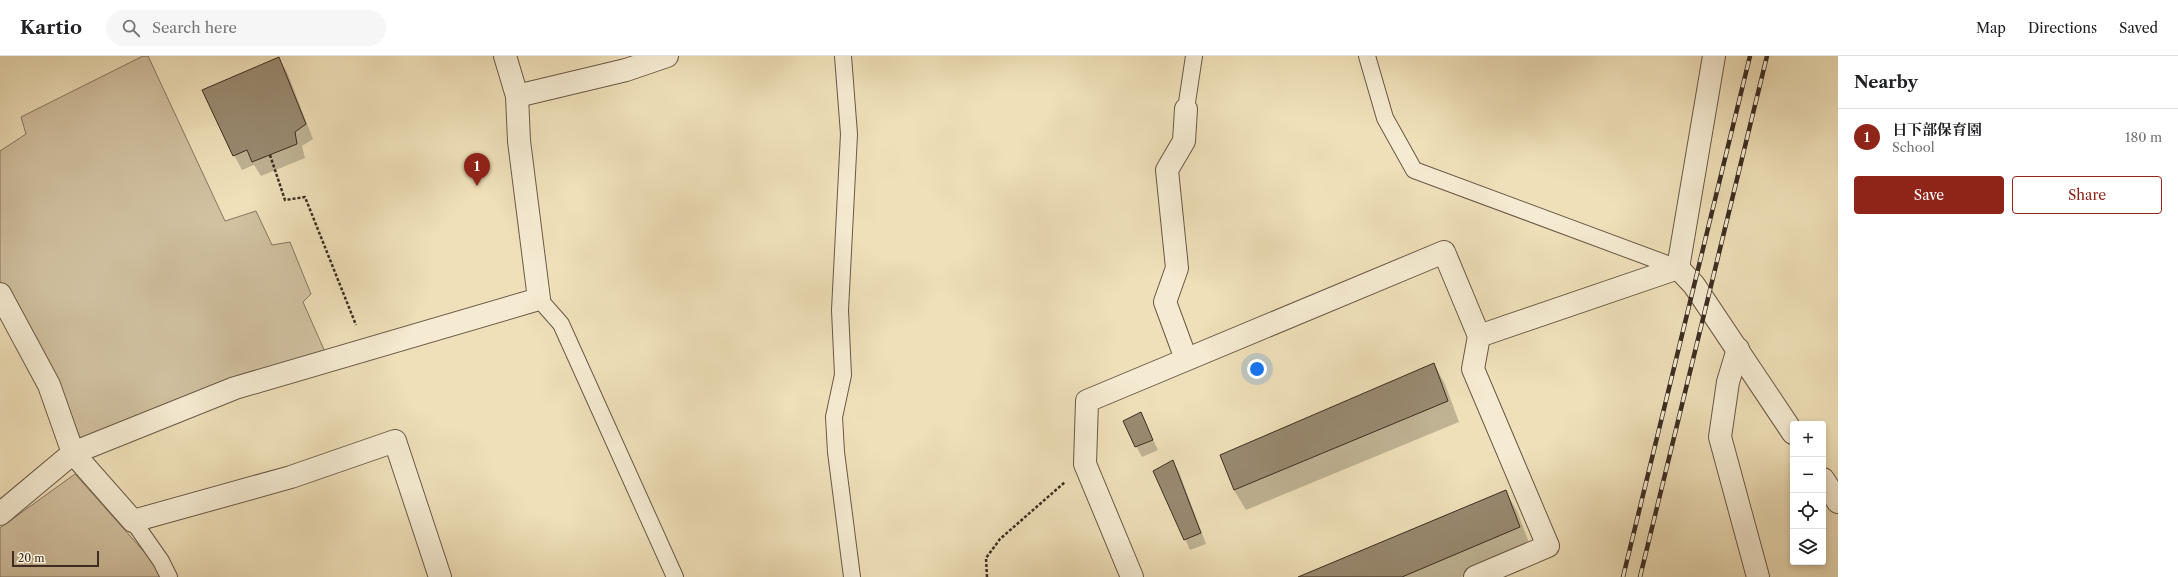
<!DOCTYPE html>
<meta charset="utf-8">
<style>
:root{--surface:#fff;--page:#f6f6f6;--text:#202124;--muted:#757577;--line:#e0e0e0;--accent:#8f2418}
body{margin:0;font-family:"Libre Caslon Text","Noto Serif JP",serif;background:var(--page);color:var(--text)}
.controls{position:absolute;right:12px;bottom:12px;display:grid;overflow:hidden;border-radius:4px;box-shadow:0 2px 6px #0003}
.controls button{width:36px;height:36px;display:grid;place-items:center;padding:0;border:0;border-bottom:1px solid var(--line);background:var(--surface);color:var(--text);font:20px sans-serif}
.scale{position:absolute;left:12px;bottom:10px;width:87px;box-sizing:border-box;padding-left:4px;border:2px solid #3c2c23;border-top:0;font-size:11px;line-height:14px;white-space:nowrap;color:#3c2c23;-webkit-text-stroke:3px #f5ebd2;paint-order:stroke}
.you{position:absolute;left:1257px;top:313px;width:14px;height:14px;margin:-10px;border:3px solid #fff;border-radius:50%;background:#1a73e8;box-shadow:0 0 0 6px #1a73e833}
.badge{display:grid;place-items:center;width:26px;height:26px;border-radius:50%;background:var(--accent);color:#fff;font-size:13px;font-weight:700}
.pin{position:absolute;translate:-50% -33px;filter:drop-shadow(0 1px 2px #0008)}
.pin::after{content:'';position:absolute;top:21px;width:14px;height:12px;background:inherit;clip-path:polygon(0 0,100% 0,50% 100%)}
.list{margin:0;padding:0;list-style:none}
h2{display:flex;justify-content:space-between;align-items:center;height:52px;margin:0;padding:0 16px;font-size:17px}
h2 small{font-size:13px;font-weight:400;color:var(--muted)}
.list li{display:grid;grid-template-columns:26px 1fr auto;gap:12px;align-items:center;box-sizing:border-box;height:56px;padding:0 16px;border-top:1px solid var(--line)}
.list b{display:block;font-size:15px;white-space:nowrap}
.list p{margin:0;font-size:13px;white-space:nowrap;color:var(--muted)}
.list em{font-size:13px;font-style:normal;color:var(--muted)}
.actions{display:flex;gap:8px;padding:12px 16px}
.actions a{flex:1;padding:9px 0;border:1px solid var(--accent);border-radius:4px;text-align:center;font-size:14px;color:var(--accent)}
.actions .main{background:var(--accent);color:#fff}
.icon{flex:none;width:22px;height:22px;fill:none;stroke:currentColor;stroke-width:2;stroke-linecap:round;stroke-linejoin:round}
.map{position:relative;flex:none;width:1838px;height:521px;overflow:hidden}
header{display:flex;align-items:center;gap:24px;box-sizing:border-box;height:56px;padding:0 20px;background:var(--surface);border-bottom:1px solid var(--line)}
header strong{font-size:19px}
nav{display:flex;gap:22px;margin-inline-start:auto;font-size:14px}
.search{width:280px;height:36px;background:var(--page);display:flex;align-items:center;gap:10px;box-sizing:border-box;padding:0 14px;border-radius:22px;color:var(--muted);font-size:15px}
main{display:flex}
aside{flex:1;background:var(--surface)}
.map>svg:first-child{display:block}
.green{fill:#d1c1a0;stroke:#867662}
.shadow{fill:#0003}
.building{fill:#998a71;stroke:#3c2c23}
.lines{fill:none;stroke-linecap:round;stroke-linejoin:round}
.lane-casing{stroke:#695948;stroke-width:18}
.street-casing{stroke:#695948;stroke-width:24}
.path{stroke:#3c2c23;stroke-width:2.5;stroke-dasharray:3 2;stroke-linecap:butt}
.lane{stroke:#f5ebd2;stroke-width:16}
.street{stroke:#f5ebd2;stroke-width:22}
.rail-casing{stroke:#3c2c23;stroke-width:4.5}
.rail{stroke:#f5ebd2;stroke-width:3;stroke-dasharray:9;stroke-linecap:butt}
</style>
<header>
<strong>Kartio</strong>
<div class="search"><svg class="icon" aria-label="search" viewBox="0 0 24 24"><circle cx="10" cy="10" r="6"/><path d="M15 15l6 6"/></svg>Search here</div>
<nav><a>Map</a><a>Directions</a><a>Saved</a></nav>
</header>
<main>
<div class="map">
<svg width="1838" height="521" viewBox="0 0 1838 521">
<rect width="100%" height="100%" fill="#efe0b9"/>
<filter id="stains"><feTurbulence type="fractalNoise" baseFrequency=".005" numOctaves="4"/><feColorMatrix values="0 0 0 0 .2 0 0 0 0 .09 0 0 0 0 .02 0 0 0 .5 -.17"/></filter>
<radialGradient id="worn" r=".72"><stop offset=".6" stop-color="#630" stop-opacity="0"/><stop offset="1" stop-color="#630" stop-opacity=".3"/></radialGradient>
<!-- green -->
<g class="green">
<path d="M143,0H148L225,165L256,155L272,189L290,186L311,238L303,246L329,305L90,398L49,329L0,238V95L26,78L21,61Z"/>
<path d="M75,418L163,517L164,521H0V472Z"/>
</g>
<!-- shadow -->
<g class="shadow">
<path d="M278,2L287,16L313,83L302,90L305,102L261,120L254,109L242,114L234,99Z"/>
<path d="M1434,308L1445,328L1459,366L1246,454L1234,434L1221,399Z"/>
<path d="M1140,357L1158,394L1142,401L1136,390Z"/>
<path d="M1173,406L1179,416L1206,488L1190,494L1185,483Z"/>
<path d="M1505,435L1517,455L1531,492L1461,521H1301Z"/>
</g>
<!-- building -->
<g class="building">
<path d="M279,1L306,68L295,76L297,88L252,106L247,94L233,100L202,34Z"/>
<path d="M1434,307L1448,345L1234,434L1220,399Z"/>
<path d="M1141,356L1153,384L1135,391L1123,365Z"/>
<path d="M1173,404L1201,477L1184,484L1153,415Z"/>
<path d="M1506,434L1520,471L1402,521H1298Z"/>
</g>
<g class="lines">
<!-- lane casing -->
<g class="lane-casing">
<g id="lane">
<path d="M843,0L849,78L840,254L843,319L834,361L836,396L852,521"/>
<path d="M1367,0L1385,62L1414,114L1678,212"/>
<path d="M1186,53L1194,0"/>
<path d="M539,243L561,268L675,521"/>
<path d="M133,465L161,505L169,521"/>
</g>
</g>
<!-- street casing -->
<g class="street-casing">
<g id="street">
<path d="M517,40L626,14L667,0"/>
<path d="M1678,212L1714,0"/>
<path d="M1678,212L1694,229L1793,377"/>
<path d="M0,238L49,329L73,397L133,465L291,421L395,385L440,521"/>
<path d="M1479,280L1678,212"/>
<path d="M1738,293L1728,326L1720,381L1758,521"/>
<path d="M1186,303L1165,246L1177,212L1167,114L1184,85L1186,53"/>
<path d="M1823,423L1838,446"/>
<path d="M0,458L73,397L235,332L539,243L519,85L517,40L505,0"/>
<path d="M1132,521L1085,408L1087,345L1444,196L1479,280L1473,313L1548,490L1475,521"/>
</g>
</g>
<!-- path -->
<g class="path">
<path d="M270,99L285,144L305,141L356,269"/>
<path d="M987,521L986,502L1000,483L1065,426"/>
</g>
<!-- lane -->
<use href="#lane" class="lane"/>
<!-- street -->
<use href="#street" class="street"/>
<!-- rail casing -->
<g class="rail-casing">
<g id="rail">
<path d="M1623,521L1750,0"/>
<path d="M1640,521L1767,0"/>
</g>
</g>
<!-- rail -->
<use href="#rail" class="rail"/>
</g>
<rect width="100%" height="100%" filter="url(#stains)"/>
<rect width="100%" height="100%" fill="url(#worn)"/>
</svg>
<div class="controls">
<button>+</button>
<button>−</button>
<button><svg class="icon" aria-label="locate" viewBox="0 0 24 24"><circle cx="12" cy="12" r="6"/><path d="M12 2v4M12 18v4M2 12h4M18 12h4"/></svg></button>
<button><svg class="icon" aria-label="layers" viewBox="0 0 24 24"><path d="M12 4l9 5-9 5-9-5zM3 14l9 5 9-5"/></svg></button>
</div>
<div class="scale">20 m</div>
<div class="you"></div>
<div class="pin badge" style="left:477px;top:130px">1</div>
</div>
<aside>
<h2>Nearby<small></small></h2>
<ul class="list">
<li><span class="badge">1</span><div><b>日下部保育園</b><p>School</p></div><em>180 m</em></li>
</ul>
<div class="actions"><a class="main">Save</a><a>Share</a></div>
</aside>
</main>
